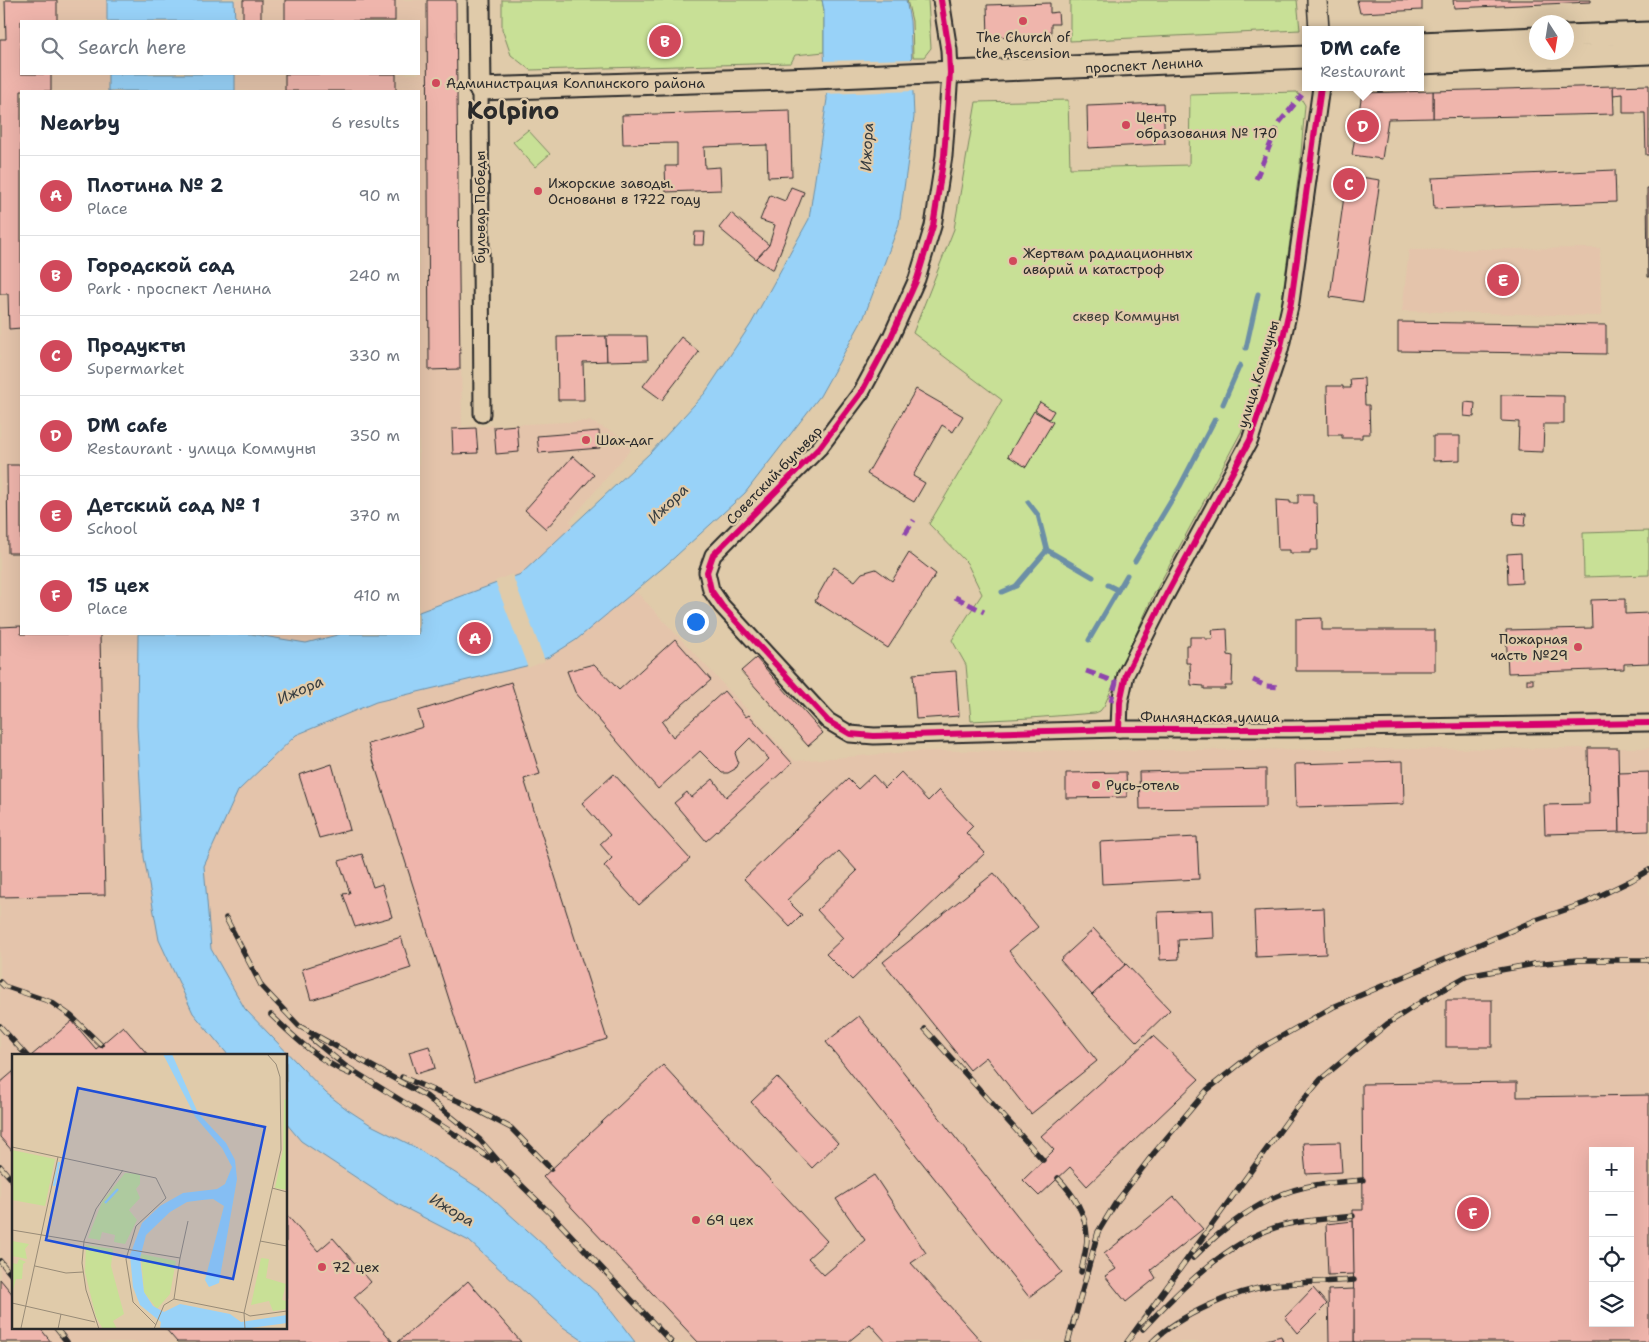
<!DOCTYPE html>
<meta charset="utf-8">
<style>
:root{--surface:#fff;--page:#f6f6f7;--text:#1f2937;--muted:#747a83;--line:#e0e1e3;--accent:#d1495b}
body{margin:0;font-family:"Shantell Sans",sans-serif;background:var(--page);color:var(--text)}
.controls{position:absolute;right:15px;bottom:15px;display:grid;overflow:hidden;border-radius:0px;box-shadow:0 5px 20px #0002}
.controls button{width:45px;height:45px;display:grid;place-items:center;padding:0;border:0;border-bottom:1px solid var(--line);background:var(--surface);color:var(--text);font:25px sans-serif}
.compass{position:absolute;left:1529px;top:15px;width:45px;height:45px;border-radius:50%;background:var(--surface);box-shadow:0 5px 20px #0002;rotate:168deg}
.you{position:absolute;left:695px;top:621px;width:18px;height:18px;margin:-12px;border:4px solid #fff;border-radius:50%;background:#1a73e8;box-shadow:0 0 0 8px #1a73e833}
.badge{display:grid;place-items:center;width:32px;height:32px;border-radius:50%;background:var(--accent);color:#fff;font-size:16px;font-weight:700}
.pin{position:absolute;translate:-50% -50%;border:2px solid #fff;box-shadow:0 1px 5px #0006}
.popup{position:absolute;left:1302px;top:26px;width:122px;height:65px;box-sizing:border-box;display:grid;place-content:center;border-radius:0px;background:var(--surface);filter:drop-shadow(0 1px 4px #0005);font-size:16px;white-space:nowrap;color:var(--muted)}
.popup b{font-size:19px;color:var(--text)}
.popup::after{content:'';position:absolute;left:50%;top:100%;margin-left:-10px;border:10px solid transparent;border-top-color:var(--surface)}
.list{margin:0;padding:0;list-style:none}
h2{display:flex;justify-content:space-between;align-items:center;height:65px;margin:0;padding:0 20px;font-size:21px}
h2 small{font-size:16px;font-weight:400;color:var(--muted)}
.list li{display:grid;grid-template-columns:32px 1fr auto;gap:15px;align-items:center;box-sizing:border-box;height:80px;padding:0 20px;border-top:1px solid var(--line)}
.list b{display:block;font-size:19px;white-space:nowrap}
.list p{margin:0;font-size:16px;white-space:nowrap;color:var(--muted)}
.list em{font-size:16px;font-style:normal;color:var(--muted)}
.icon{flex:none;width:28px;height:28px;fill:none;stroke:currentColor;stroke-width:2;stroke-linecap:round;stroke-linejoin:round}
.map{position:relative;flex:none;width:1649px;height:1342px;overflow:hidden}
.search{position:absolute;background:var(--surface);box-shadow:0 5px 20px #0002;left:20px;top:20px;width:400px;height:55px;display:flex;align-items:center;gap:12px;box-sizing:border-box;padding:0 18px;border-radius:0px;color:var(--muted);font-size:19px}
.panel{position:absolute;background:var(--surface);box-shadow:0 5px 20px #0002;left:20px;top:90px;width:400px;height:545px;border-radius:0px}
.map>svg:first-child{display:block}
.built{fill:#e4c4ab;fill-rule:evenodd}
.green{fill:#c8e096;stroke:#7a8660}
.water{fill:#98d2f8;stroke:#6c8fa6}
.pier{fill:#e0cbaa}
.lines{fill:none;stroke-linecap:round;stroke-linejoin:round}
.stream{stroke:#6c8fa6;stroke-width:5}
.building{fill:#efb5ac;stroke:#2b2b2b;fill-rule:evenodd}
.minor-casing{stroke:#2b2b2b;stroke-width:19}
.tertiary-casing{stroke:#2b2b2b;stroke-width:22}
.secondary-casing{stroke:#2b2b2b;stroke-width:25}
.minor{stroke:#e0cbaa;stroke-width:15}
.tertiary{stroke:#e0cbaa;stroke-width:19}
.secondary{stroke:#e0cbaa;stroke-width:21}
.rail-casing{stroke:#2b2b2b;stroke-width:5.5}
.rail{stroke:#e0cbaa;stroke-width:4;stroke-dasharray:11;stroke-linecap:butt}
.quiet{stroke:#8e44ad;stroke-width:5;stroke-dasharray:10 5;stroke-linecap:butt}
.cycleway-casing{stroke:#e0cbaa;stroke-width:9}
.cycleway{stroke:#d6006c;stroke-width:6}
.poi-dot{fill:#d1495b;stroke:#e0cbaa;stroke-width:2}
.labels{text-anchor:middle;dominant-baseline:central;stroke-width:4.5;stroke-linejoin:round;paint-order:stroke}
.poi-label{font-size:14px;fill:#2b2b2b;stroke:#e0cbaa;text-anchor:start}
.street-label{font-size:14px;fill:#2b2b2b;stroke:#e0cbaa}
.park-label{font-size:14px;fill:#3b3d36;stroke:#e0cbaa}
.water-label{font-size:15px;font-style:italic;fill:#363c40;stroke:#e0cbaa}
.town-label{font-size:24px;font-weight:bold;fill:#2b2b2b;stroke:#e0cbaa}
.inset-river{fill:none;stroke:#98d2f8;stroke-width:2.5}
.inset-road{fill:none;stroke:#988b77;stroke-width:1}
.view{fill:#1d4ed8;fill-opacity:0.15;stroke:#1d4ed8;stroke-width:2.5}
.inset-edge{fill:none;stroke:#2b2b2b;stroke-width:2.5}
</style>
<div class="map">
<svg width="1649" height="1342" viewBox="0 0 1649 1342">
<rect width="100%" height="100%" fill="#e0cbaa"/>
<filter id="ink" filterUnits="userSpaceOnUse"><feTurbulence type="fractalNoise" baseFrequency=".02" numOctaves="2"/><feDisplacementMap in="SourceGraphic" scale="10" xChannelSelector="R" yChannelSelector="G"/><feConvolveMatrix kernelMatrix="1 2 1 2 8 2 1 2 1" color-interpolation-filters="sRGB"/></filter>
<g filter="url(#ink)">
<!-- built -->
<g class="built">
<path d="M0,0H456L462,427L589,421L636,443L570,521L795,761L922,751L1649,748V1342H0ZM21,21H419V74H21ZM21,91H419V634H21ZM14,1056H286V1328H14ZM1593,1151H1630V1323H1593Z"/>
<path d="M1600,248L1601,316L1402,311L1409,250Z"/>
</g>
<!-- green -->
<g class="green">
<path d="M502,0H822L824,10V52L795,55L791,63L530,70L511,55L502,29Z"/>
<path d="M907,0H928L931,48L924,57H913L912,21Z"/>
<path d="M1070,0H1297L1300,30L1070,41Z"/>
<path d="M1297,92L1305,105L1300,165L1280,315L1268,360L1247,421L1153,596L1104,706L1100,711L1095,713L1030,718L971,721L966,665L952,640L982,594L967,563L929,524L1002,400L913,333L954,229L976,102L1068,100L1070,168L1189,165L1190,95Z"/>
<path d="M528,130L550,154L535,167L513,142Z"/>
<path d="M1649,531V575L1584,577L1583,533Z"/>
</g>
<!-- water -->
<g class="water">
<path d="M107,0H234L235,21H107Z"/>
<path d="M822,0H906L910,21L914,117L899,224L864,317L820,396L745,493L665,566L576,640L549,657L526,666L376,702L296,735L238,791L204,866L211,949L245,1009L326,1093L348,1110L371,1125L413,1146L485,1192L599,1295L635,1342H585L563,1327L469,1241L390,1200L301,1141L286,1123V1056H229L193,1013L159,940L144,857L137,726L138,634H251L306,643L341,634H419V612L521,574L650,453L705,393L751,324L809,219L827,99L824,52V10Z"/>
<rect x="108" y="74" width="127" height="17"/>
</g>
<!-- pier -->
<g class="pier">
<path d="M914,59L916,91L824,94L822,61Z"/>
<path d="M512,574L545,661L528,668L495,581Z"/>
</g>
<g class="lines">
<!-- stream -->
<g class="stream">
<path d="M1246,348L1258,294"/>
<path d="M1223,404L1240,365"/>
<path d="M1028,502L1038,515L1047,550L1093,577"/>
<path d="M1135,561L1180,486L1215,419"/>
<path d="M1108,585L1118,590"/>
<path d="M1002,592L1016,586L1047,550"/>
<path d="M1089,640L1127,575"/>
</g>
</g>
<!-- building -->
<g class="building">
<path d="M5,0H57V21H21V74H51V91H21V328L9,329L8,294H0V39H6Z"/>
<rect x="243" y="0" width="18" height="21"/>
<rect x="285" y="0" width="110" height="21"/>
<path d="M427,0H456L460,369L429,370Z"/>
<path d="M1357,0H1422V10L1360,13Z"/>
<path d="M1453,0H1591V2L1454,8Z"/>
<path d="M1050,3V13L1058,12L1059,24H1051V35L988,37L987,5Z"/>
<rect x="285" y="74" width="111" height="17"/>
<path d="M1649,85V155H1646L1645,113H1623V94L1613,95V86Z"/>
<path d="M1613,86L1614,114L1433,118V91Z"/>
<path d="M1433,91V118L1388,119L1382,159L1352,155L1362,93Z"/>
<path d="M1163,103L1165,144L1088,148L1087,106Z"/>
<path d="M790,110L792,176L768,177L767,145L704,147L705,168L720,167L721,190L666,192L665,166H677V143L623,144L622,115Z"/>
<path d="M1615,170L1616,202L1434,209L1432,178Z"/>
<path d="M1347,175L1380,180L1363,302L1330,297Z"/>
<path d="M791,187L804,192L773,270L756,259L769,245L775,225L760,220L770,195L785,201Z"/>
<path d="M1647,188H1649V277H1648Z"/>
<path d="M731,213L769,245L756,259L719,228Z"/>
<path d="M695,232H705L704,245H694Z"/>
<path d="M1398,322L1606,325V354L1398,351Z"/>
<path d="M606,336L607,361L583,362L584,400H558L557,337Z"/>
<path d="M606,336H647L648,360L607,361Z"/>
<path d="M681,337L699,352L662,400L643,386Z"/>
<path d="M1364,378L1365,405H1369L1370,434H1362V438H1342V435H1328L1327,386H1343V388H1351L1350,379Z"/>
<path d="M916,389L963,416L953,432L942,425L913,476L925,483L914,502L867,474Z"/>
<path d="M1501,395L1564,396V424H1544L1543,452L1518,451L1519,422L1501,421Z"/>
<path d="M1040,402L1054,411L1049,419L1035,410Z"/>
<path d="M1465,402L1475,403L1474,417L1464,416Z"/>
<path d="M1034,411L1053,422L1026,467L1008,456Z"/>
<path d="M517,425L519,452L496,454L494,427Z"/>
<path d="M476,428L478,453L453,454L452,429Z"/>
<path d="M599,431L600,448L539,453L537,436Z"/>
<path d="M1433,436H1460V460L1433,461Z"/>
<path d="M573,456L594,475L546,529L525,510Z"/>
<path d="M7,465H21V553H8Z"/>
<path d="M1298,494H1313V503H1317L1318,550H1310V553H1290V550H1278L1276,500L1290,501V503H1298Z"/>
<path d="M1514,513L1526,514L1525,526L1513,525Z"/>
<path d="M909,553L936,574L888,648L815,601L834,567L855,581L862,573L876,569L892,581Z"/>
<path d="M1521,553L1522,583L1508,584L1507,554Z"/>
<path d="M1625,599V614L1649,613V663L1624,664V669L1508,673L1506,630L1592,628L1591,600Z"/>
<path d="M1322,618V630H1435V671H1296V619Z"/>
<path d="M21,626V634H100L105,895L0,897V627Z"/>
<path d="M1227,629L1228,655L1233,656L1232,686H1225V689H1204V686L1191,685L1190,663H1186V645H1190V637H1205V639H1213L1212,630Z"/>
<path d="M675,639L711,680L662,722L673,737L724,691L746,717L749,715L792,763L706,841L674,803L687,792L691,798L713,779L726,797L769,759L750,738L735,753L738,762L735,769L728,773H722L700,751L658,789L575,692L567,671L594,664L619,690Z"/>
<path d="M756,658L823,733L808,746L741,671Z"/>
<path d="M956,671L959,716L916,719L913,674Z"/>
<rect x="1527" y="679" width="6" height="5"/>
<path d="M511,682L540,774L524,779L607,1039L475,1081L368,744L423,727L418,711Z"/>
<path d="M1588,748H1618L1620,832L1545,834L1544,805L1589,804Z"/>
<path d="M1403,761L1404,804L1296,807L1295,764Z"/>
<path d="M332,764L350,830L319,838L299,775Z"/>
<path d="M1266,769V807L1140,809L1139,772Z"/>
<path d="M901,772L928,801L939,790L973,826L966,833L985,853L852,980L826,954L843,938L817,910L857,871L839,851L787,900L802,915L790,927L744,879L848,779L858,789L873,775L885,788Z"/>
<path d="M1126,772L1127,797L1066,798V773Z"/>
<path d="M1649,772V831L1620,832L1619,773Z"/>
<path d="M614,774L690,859L639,905L604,866L612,858L600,844L610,835L582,803Z"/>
<path d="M1197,837L1199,879L1102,884L1100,842Z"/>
<path d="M362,854L373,887L382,884L392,917L355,927L343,894L350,893L339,861Z"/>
<path d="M994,873L1038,927L1009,951L1097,1061L1031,1114L986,1057L970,1070L883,962Z"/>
<path d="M1324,908L1326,954L1256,957L1254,911Z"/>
<path d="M1213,910L1214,938L1178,940L1179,959L1160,960L1158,912Z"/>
<path d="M1094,929L1126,964L1092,995L1060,960Z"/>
<path d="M401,937L411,968L311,1000L302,969Z"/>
<path d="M1126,964L1170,1010L1137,1042L1092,995Z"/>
<rect x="1446" y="1000" width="46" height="47"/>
<path d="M859,1016L1062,1272L1029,1297L826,1042Z"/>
<path d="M72,1021L96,1049L123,1026L149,1056H31Z"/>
<path d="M1153,1036L1199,1079L1087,1186L1070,1167L1039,1196L1023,1180L1054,1150L1041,1136Z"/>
<path d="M429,1046L435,1068L416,1074L409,1052Z"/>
<path d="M663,1065L827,1241L808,1258L824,1275L865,1240L836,1199L874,1175L926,1253L911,1263L982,1342H886L870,1324L848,1342H698L543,1177Z"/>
<path d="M14,1071V1153L0,1137V1083Z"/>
<path d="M777,1077L838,1143L812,1168L751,1102Z"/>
<path d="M1517,1082V1097L1649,1095V1342H1354L1353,1210H1363L1362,1084ZM1593,1151H1630V1323H1593Z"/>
<path d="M1340,1142L1342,1172L1306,1174L1303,1143Z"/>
<path d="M1174,1197L1203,1229L1151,1270L1156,1278L1126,1302L1105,1276L1116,1269L1104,1254Z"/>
<path d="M286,1214L318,1251L333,1238L371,1282L354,1297L393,1342H177L165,1328H286Z"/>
<path d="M1353,1221L1354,1274L1328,1275L1326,1224Z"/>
<path d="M0,1279L14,1296V1328H40L51,1342H0Z"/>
<path d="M468,1281L521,1342H398L457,1291Z"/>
<path d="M1313,1288L1327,1304L1298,1333L1285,1317Z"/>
<path d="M1354,1289V1342H1329L1328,1290Z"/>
<path d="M1281,1336L1283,1342H1259Z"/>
</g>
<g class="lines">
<!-- minor casing -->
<g class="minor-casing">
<g id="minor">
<path d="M941,0L949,50L950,73L944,156L933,226L917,279L891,337L862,391L820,447L713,555L707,572L711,590L722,606L828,721L850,734L874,736L1119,729H1291L1649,723"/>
<path d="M480,89L482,414"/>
<path d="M1119,729L1120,702L1126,674L1166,595L1250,440L1280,350L1291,302L1321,87"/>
</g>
</g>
<!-- tertiary casing -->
<g class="tertiary-casing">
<path id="tertiary" d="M1317,0L1319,30"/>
</g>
<!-- secondary casing -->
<g class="secondary-casing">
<g id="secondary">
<path d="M479,0L480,89L814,78L1306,57"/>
<path d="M1566,36L1649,33"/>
<path d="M1420,43L1536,38"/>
<path d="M1420,63L1649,53"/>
</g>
</g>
<!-- minor -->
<use href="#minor" class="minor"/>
<!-- tertiary -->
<use href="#tertiary" class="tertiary"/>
<!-- secondary -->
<use href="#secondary" class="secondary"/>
<!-- rail casing -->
<g class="rail-casing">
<g id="rail">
<path d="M226,918L262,987L299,1026L426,1096L480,1140L508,1172L551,1214L671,1342"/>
<path d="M0,982L4,986L51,1002L71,1016L101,1045"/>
<path d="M271,1015C295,1038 319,1061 350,1074"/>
<path d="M0,1026L27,1056"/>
<path d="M925,1029L1043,1160"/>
<path d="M312,1039L344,1065L447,1129L492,1160"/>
<path d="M402,1077L463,1103L511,1128L551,1169"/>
<path d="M0,1166L14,1182"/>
<path d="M1058,1178C1074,1195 1086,1213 1087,1237C1087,1248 1083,1261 1081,1272"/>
<path d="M1193,1258C1224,1227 1261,1197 1305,1187C1324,1182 1344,1182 1363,1180"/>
<path d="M0,1261L14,1278"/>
<path d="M1073,1325L1098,1232L1115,1204L1154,1153L1207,1090L1256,1051L1333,1007L1536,920L1585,903L1632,880L1649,870"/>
<path d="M56,1328L67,1342"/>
<path d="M1143,1329C1178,1291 1227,1242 1277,1227C1301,1220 1328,1219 1353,1216"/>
<path d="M1068,1342L1074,1319"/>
<path d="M1127,1342L1295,1110L1321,1079L1387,1024L1424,1000L1467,976L1534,964L1577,960H1649"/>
<path d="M1152,1342C1179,1315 1235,1291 1273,1285C1299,1282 1327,1282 1354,1280"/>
</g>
</g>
<!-- rail -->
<use href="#rail" class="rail"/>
<!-- quiet -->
<g class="quiet">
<path d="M1256,179L1279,123L1302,95"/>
<path d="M905,534L914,520"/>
<path d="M955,597L984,612"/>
<path d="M1086,671L1116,682L1111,701"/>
<path d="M1253,680L1266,686L1281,687"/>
</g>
<!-- cycleway casing -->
<g class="cycleway-casing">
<g id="cycleway">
<path d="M941,0L949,50L950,73L944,156L933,226L917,279L891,337L862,391L820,447L713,555L707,572L711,590L722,606L828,721L850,734L874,736L1119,729H1291L1649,723"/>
<path d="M1119,729L1120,702L1126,674L1166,595L1250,440L1280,350L1291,302L1321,87"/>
</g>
</g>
<!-- cycleway -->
<use href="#cycleway" class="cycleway"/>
</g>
</g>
<!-- markers -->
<g class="poi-dot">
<circle cx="1023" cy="21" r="5"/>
<circle cx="436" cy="83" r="5"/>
<circle cx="1126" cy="125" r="5"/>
<circle cx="538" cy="191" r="5"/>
<circle cx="1013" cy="261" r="5"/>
<circle cx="586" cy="440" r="5"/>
<circle cx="1578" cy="647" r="5"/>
<circle cx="1096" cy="785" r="5"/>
<circle cx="696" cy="1220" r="5"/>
<circle cx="322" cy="1267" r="5"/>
</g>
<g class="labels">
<!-- poi labels -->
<g class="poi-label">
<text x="1023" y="37" text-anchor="middle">The Church of<tspan x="1023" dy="16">the Ascension</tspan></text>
<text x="446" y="83">Администрация Колпинского района</text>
<text x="1136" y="117">Центр<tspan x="1136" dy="16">образования № 170</tspan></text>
<text x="548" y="183">Ижорские заводы.<tspan x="548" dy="16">Основаны в 1722 году</tspan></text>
<text x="1023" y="253">Жертвам радиационных<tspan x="1023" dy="16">аварий и катастроф</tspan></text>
<text x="596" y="440">Шах-даг</text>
<text x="1568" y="639" text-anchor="end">Пожарная<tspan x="1568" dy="16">часть №29</tspan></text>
<text x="1106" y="785">Русь-отель</text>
<text x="706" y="1220">69 цех</text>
<text x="332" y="1267">72 цех</text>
</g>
<!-- street labels -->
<g class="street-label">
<text transform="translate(1144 65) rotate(-3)">проспект Ленина</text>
<text transform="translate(480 207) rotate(-90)">бульвар Победы</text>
<text transform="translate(1258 374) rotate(-73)">улица Коммуны</text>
<text transform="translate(774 475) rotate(-46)">Советский бульвар</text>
<text x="1210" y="717">Финляндская улица</text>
</g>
<!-- park labels -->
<g class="park-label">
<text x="1126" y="316">сквер Коммуны</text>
</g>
<!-- water labels -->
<g class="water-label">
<text transform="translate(867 147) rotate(-87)">Ижора</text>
<text transform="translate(668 504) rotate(-44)">Ижора</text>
<text transform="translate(300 690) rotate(-24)">Ижора</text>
<text transform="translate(452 1210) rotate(31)">Ижора</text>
</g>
<!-- town labels -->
<g class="town-label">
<text x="513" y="111">Kolpino</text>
</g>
</g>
<!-- overview -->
<g transform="translate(12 1054)">
<rect width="275" height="275" fill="#e0cbaa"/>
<path d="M275,44V136L263,134L271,96L272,46ZM0,96L43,105L33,152L0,146ZM113,119L128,120V130L124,135L128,144L117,156L125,166L113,190L102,188L103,181L90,178L88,186L76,184L90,148ZM0,187L17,190L13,195L15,205L0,202ZM74,191L101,195L99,212L112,260L101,267L105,275H91L84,263L73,218ZM129,200L164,207L158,240L145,255L132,238ZM249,204L257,205L254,224L274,230L270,246L275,247V255L261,257L257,247L239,251ZM7,205L14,208L11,210L10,225H4L1,236L0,209L5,210Z" fill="#c8e096"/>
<path d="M151,0H160L186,59L214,89L223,106L225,125L207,229L197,233L193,226L212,152L201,145L190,146L175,148L158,158L134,181L128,204L132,238L141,252L152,258L168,250L218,260L229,268L275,261V269L230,275H148L149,268L128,251L121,233L118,201L130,169L148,152L171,139L205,135L213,130L220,113L210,94L184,64Z" fill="#98d2f8"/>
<path class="inset-river" d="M42,132L47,108M93,149L106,135"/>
<path class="inset-road" d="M0,93L144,124L154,144L124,172L114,205L121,248L144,271M260,134L275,138M0,176L168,204L162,245M248,187L275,192M168,204L176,167M23,212L54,219L71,218M162,245L232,259M0,249L83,268M232,259L238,262L275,257M9,274L46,103M46,275L49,260M87,275L74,236L70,209L72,187L84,155L111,116M142,275L152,251L162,245M233,275L232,259L269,96L268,23L264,10L255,0"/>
<path class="view" d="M66,34L253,73L221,225L34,186Z"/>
<rect width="275" height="275" class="inset-edge"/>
</g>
</svg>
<div class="controls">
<button>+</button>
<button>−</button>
<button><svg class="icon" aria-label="locate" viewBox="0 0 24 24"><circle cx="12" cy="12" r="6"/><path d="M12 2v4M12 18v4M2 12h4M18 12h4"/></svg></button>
<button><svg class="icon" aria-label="layers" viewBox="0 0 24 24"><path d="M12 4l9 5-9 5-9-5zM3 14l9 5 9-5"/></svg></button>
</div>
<svg class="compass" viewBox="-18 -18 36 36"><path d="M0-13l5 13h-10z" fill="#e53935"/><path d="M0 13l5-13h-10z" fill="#747a83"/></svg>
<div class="you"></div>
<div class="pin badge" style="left:475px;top:638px">A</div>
<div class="pin badge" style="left:665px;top:41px">B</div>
<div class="pin badge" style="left:1349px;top:184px">C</div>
<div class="pin badge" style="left:1363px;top:126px">D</div>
<div class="popup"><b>DM cafe</b>Restaurant</div>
<div class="pin badge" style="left:1503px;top:280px">E</div>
<div class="pin badge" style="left:1473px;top:1213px">F</div>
<div class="search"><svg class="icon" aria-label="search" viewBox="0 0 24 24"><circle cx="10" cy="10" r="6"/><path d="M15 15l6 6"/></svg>Search here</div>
<section class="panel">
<h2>Nearby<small>6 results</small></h2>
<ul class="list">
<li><span class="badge">A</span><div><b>Плотина № 2</b><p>Place</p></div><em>90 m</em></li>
<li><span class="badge">B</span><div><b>Городской сад</b><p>Park · проспект Ленина</p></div><em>240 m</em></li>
<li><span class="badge">C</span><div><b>Продукты</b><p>Supermarket</p></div><em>330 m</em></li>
<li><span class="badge">D</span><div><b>DM cafe</b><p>Restaurant · улица Коммуны</p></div><em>350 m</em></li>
<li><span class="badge">E</span><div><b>Детский сад № 1</b><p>School</p></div><em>370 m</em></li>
<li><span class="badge">F</span><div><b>15 цех</b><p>Place</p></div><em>410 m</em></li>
</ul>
</section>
</div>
